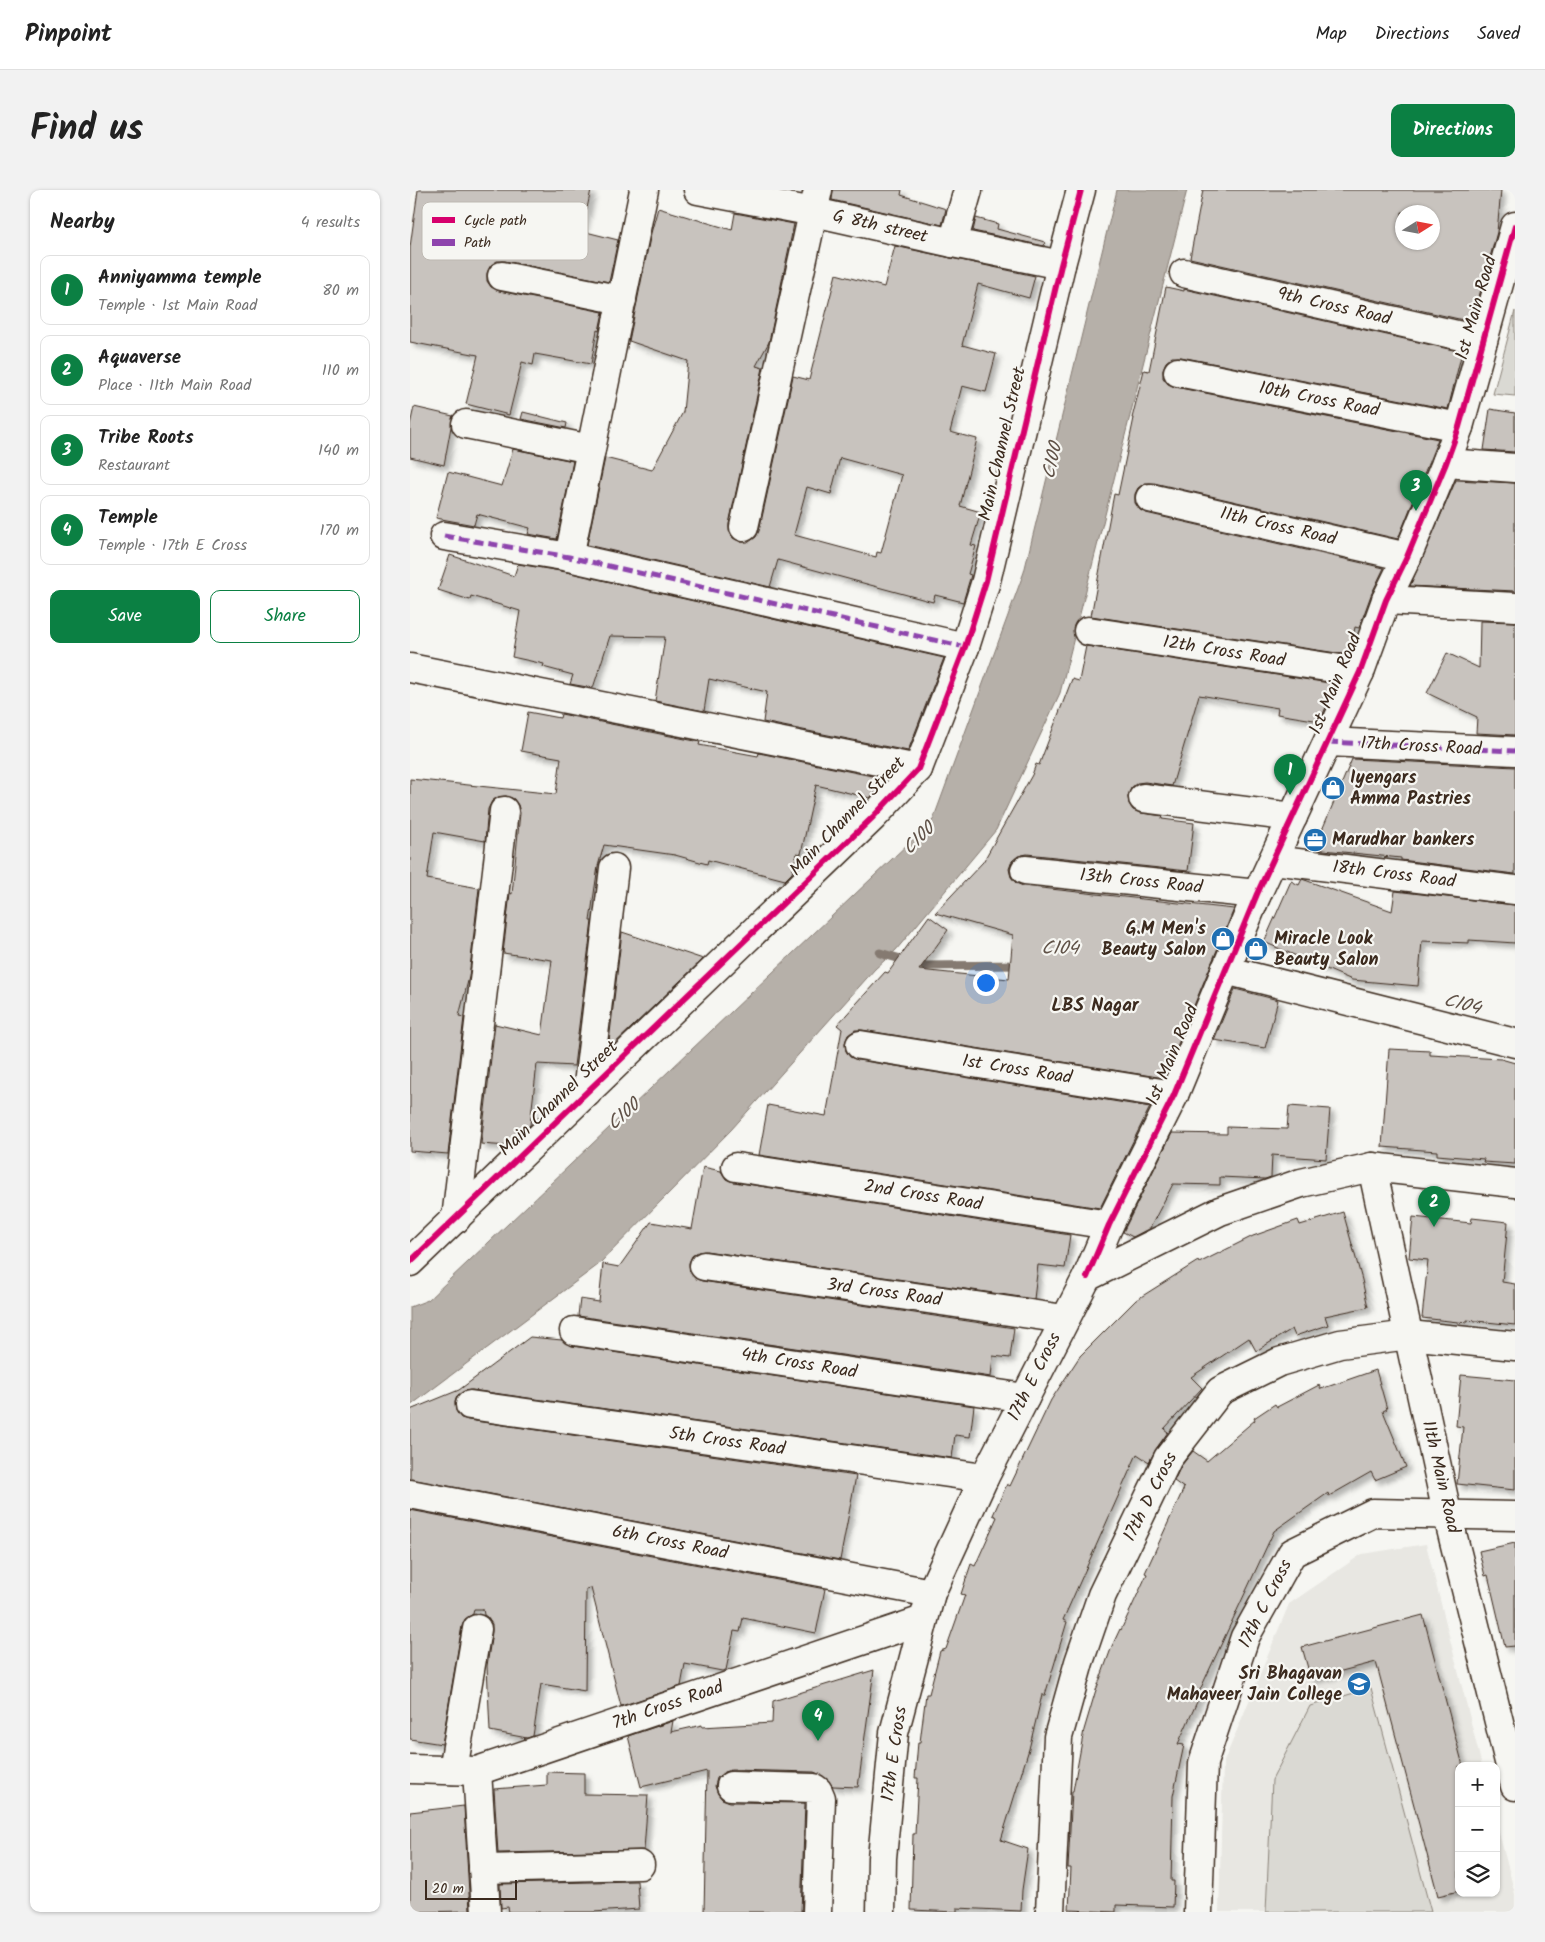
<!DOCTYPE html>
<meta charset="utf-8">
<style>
:root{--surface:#fff;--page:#f2f2f2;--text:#222;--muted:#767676;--line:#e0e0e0;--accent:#0b8043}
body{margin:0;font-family:Kalam,sans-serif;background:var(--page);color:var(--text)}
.controls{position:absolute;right:15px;bottom:15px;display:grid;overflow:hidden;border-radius:10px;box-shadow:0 1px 4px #0004}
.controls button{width:45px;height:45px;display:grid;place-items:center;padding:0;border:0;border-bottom:1px solid var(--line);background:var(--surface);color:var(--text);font:25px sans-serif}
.compass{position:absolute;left:985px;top:15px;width:45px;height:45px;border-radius:50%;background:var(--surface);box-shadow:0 1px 4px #0004;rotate:79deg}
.scale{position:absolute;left:15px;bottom:12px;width:92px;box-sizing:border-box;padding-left:5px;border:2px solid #3b2a1e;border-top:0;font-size:14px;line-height:18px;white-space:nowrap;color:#3b2a1e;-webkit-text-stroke:4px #f6f6f2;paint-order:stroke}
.you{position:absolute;left:575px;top:792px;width:18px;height:18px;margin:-12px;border:4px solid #fff;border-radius:50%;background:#1a73e8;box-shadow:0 0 0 8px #1a73e833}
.badge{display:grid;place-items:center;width:32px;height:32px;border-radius:50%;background:var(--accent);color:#fff;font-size:16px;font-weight:700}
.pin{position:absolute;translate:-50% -41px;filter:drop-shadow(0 1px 2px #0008)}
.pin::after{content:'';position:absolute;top:26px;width:18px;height:15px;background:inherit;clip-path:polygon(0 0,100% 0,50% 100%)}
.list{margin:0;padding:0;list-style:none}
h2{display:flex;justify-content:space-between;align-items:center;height:65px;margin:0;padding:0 20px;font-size:21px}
h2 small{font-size:16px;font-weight:400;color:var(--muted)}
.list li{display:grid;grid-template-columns:32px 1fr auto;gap:15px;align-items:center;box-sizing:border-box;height:70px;margin:0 10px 10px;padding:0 10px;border:1px solid var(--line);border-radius:10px}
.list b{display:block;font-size:19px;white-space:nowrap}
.list p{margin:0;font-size:16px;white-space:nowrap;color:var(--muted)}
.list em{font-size:16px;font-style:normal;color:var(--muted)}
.actions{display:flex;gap:10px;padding:15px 20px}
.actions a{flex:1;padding:11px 0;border:1px solid var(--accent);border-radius:10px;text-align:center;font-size:18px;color:var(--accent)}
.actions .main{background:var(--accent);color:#fff}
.icon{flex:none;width:28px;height:28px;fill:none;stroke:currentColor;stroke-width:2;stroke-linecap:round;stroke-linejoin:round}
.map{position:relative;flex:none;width:1105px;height:1722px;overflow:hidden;border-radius:10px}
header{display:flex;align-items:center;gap:30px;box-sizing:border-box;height:70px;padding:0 25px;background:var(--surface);border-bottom:1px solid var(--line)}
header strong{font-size:24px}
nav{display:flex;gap:28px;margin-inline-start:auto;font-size:18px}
.intro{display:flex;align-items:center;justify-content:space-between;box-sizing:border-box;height:120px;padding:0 30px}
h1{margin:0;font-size:35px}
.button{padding:12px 22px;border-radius:10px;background:var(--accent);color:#fff;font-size:18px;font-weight:700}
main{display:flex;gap:30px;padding:0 30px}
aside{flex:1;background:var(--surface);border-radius:10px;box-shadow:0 1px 4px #0004}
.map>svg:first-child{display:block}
.built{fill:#e8e7e2}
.green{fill:#dad9d3;stroke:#8a8278}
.water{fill:#b6b0a9;stroke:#857a71}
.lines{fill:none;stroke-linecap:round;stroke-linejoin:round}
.stream{stroke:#857a71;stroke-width:9}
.building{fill:#c8c3be;stroke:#3b2a1e;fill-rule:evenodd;filter:url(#shadow)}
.street-casing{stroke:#3b2a1e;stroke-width:31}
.street{stroke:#f6f6f2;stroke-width:28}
.quiet{stroke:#8e44ad;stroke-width:5;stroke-dasharray:10 5;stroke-linecap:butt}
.cycleway-casing{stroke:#f6f6f2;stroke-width:9}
.cycleway{stroke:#d6006c;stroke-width:6}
.labels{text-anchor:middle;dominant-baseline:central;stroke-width:4.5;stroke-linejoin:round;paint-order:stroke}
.street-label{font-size:18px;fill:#3b2a1e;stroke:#f6f6f2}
.poi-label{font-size:18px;font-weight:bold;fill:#3b2a1e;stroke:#f6f6f2;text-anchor:start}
.water-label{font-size:19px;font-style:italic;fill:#605248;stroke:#f6f6f2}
.neighbourhood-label{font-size:19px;font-weight:bold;fill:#3b2a1e;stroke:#f6f6f2}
.key{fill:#f6f6f2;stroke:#beb9b2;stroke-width:1}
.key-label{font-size:14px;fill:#3b2a1e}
</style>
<header>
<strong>Pinpoint</strong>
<nav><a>Map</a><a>Directions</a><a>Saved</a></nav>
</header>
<div class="intro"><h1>Find us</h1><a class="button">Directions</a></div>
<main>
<aside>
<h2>Nearby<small>4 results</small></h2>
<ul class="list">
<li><span class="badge">1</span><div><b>Anniyamma temple</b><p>Temple · 1st Main Road</p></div><em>80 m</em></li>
<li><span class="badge">2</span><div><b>Aquaverse</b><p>Place · 11th Main Road</p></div><em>110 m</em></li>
<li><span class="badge">3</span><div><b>Tribe Roots</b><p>Restaurant</p></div><em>140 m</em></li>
<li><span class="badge">4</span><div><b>Temple</b><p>Temple · 17th E Cross</p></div><em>170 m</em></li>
</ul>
<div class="actions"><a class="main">Save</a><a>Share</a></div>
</aside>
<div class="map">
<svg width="1105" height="1722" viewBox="0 0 1105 1722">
<defs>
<filter id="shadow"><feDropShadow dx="4.5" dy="4.5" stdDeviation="2.5" flood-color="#0004"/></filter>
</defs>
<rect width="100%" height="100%" fill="#f6f6f2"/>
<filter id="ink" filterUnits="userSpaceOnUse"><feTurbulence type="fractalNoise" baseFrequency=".02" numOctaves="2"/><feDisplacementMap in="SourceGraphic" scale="10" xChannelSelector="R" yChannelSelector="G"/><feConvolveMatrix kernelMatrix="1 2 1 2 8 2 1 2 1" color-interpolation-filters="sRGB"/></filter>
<g filter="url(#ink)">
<!-- built -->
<path class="built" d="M1016,1354L1072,1576H1049V1703H1086V1631L1105,1704V1722H809L813,1574L879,1414L952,1364Z"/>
<!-- green -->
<g class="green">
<path d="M1105,121V206L1083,204Z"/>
<path d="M961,1498L1021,1722H856L862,1590L900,1516Z"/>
</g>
<!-- water -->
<path class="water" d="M707,0H777L650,503L586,640L486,760L465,779L321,940L188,1075L0,1216V1117L18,1110L523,630L614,382Z"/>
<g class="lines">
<!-- stream -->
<path class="stream" d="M470,763L515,776L611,775"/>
</g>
<!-- building -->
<g class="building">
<path d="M8,0H181L172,41L208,50L199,92L95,71H87L81,75L77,83V91L81,97L89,101L193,122L189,141L187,140L181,174L125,164L123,175L112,172L99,225L56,214L68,165L0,152V57Z"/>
<path d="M423,0H492L491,5L536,19L532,35L422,10Z"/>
<path d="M793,0H1091L1087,42L1062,132L780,68ZM992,22H1022V52H992Z"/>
<path d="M248,18L322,40L325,23L384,34L359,152L346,176L353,178L319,334V341L323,348L331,352H339L346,347L349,341L383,186L399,190L426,84L474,97L485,56L625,86L619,108L568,94L552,155L586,164L576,202L552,196L540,242L567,249L550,316L571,322L561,355L566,356L558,384L561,385L553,412L525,405L523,412L368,370L360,397L177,355L195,268L242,280L273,222L278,171L219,151L241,43ZM430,268L492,285L471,363L467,362L466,367L384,345L397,297L421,304Z"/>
<path d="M566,28L588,34L587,39L635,52L634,56L563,41Z"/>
<path d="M756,97L774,101V99L1052,162L1038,219L771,167H762L756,172L753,179V188L758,194L765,197L1028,249L988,349L744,293H735L728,298L725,304V313L730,320L736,323L974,378L961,405L949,438L945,437L940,465L681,426L704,304L708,305L724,228H722L734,180L739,181Z"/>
<path d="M4,217L43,226L34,275L0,267V235Z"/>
<path d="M1080,219L1105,223V262L1074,260Z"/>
<path d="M113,222L157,233L156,238L111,229Z"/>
<path d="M103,259L163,271L147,349L118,344L120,338L67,324L64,335L26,328L38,282L92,296Z"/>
<path d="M1046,290L1105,293V401L1000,396Z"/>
<path d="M40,365L104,386L108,374L156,382L534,468L498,561L353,532L357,502L299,489L294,521L245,511L255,447L200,446L183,498L160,494L163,485L133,477L134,474L102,467L110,421L61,406L60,410L28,400Z"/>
<path d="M1070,431L1105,432V545L1066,543L1067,527L1017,503L1037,463L1069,478Z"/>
<path d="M676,456L926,494L910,531L867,524L868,518L789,505L762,596L735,592L727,593L721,598L718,607L719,614L723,620L731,623L753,626L752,629L784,633L778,681L617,664L608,666L602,671L599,679L601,687L606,693L613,696L824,719L754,888L452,840H445L438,845L435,853L436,861L440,867L448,870L740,917L690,1018L349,965L358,915L416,926L432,839L427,835L475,782L478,783L519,726L538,740L509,780L599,789L603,745L525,723L573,672L622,585L626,574L629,575L662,489L669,491Z"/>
<path d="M118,522L150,528L151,524L290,552L289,555L348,566L349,563L477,589L460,608L406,595L391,664L387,663L382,683L375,690L298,670L297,674L265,665L194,655L188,676L180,731H182L164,876L127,874L120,935L98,956L71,954L85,834L132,845L142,770L93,763L100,703L102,704L110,623L108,615L104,609L96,606L88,607L82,611L78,619L75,651L24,642L17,689L69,698L59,787L49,826L54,827L38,964L0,961V589L146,604L151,568L111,561Z"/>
<path d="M942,569L1105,577V684L991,670V668L904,659Z"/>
<path d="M892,689L982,721L985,701L1105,715V753L1059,750V753L1012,751L1008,796L942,790L854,752L881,691L889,695Z"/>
<path d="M212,742L293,769L198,860Z"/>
<path d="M825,799L868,810L855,858L804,850Z"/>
<path d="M979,859L1020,861V865L1091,869L1105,873V974L1073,972L1074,969L1027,965V961L972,957Z"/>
<path d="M879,916L920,919L916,969L862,965L861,987L855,989L810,987V995L763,994L740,1038L723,1047L713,1042L762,943L817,944V937L877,939Z"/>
<path d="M293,977L311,981L316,989L324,992L660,1045L655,1078L628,1075L624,1109L296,1061L288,1062L282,1066L279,1073L280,1082L285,1088L292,1091L604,1138L600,1168L583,1166L581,1187L168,1126L170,1109L189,1112L193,1074L209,1077L241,1032L282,1039Z"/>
<path d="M933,1022L952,1090L958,1117L915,1126L918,1135L885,1146L882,1139L846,1161L839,1148L781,1187L792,1198L754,1239L758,1242L746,1259L739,1272L727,1264L653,1430L657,1432L635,1505H632L619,1559L591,1650L618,1659L612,1700L611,1721L547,1718V1722L501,1720L503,1644H505L508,1588H505L508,1552H510L516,1504H519L530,1461L536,1459L555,1405L551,1404L561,1374L565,1376L587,1327L583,1325L597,1294L600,1296L641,1210L670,1166L726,1110L788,1071L789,1073L843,1046L888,1030L890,1035Z"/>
<path d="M1003,1027L1061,1033L1062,1028L1098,1032L1092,1092L1105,1094V1135L1057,1130V1133L1012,1128L1018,1070L999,1068Z"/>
<path d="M120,1147L152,1150L162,1156L564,1216L560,1247L545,1245L542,1268L62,1200L54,1201L47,1206L45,1212L46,1221L51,1228L58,1230L446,1286L430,1370L0,1289V1220L49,1200Z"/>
<path d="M966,1180L977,1219L973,1221L996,1277L965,1290L961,1282L919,1306L918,1303L864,1341L789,1502L791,1503L768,1554L774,1555L763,1606L761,1691H764L763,1717L706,1715V1722L659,1720L661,1678H658L662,1601H663L674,1540L685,1503L702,1456L710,1439L711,1440L737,1384L735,1383L774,1298L764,1291L771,1276L783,1261L797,1271L845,1230L844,1228L865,1214L867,1217L909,1195L911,1199Z"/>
<path d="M1051,1185L1105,1190V1300L1047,1294L1053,1237L1046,1236Z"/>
<path d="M0,1320L415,1399L406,1443L333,1428L330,1442L324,1441L316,1480L312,1481L275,1474L271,1496L211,1516L181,1398L176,1399L175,1501L131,1494L123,1546L117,1548L80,1541L77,1476L82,1442V1434L77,1427L74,1425L73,1419H64L63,1424L55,1429L52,1436L32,1554L0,1549Z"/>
<path d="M1105,1353V1456L1095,1457L1078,1385L1075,1386L1069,1361Z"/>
<path d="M1013,1425L1053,1576H1049V1701L1028,1706L966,1472L901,1489L892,1457Z"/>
<path d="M464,1480L448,1597L423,1596L413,1586L404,1582L321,1580L313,1583L307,1588L305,1596L308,1604L312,1609L320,1612L395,1613L391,1722H294L297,1581L231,1597L218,1546L263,1531L261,1542L292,1535V1537L362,1533L363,1511Z"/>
<path d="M137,1582L174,1583V1604L238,1605L234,1660L88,1663L84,1599L137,1595Z"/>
<path d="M54,1616L60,1721L0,1722V1622Z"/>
<path d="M227,1691L229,1719L183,1722H99L98,1717L91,1718L90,1694Z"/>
</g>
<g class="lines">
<!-- street casing -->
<g class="street-casing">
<g id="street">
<path d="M288,0L404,22L543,53L651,75"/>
<path d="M543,53L558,0"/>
<path d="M774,83L1073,151"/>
<path d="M92,86L212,110"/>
<path d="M768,182L1049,237"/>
<path d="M56,234L181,259"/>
<path d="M1036,273L1105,278"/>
<path d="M740,308L997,367"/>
<path d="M334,337L408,0"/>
<path d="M34,346L159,367L555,457"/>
<path d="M159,367L234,0"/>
<path d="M976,410L1105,417"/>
<path d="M678,441L950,482"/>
<path d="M0,478L508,579"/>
<path d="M918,552L1105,561"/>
<path d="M733,608L883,627"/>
<path d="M863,670L1105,700"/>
<path d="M615,680L847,704"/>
<path d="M815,780L1105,853"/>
<path d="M450,855L764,905"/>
<path d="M177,903L204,678"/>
<path d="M326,977L699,1035"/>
<path d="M962,977L1037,1323L1105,1596"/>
<path d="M46,1029L94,621"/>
<path d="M0,1072L463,627L508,579L555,457L576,391L651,75L671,0"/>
<path d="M294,1076L654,1129"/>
<path d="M677,1087L699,1035L764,905L847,704L950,482L976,410L997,367L1036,273L1049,237L1105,36"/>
<path d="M164,1141L615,1208"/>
<path d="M60,1215L574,1288"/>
<path d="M0,1304L521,1403"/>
<path d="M0,1579L67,1581L513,1430"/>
<path d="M43,1580L67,1439"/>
<path d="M67,1581L76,1722"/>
<path d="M321,1596L404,1598L408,1601L411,1608L407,1722"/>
<path d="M73,1679L230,1675"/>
<path d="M471,1722L472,1668L484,1543L521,1403L574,1288L677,1087L810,1021L891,993L962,977L1105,993"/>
<path d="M640,1722L648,1547L669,1472L692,1405L758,1268L810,1201L869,1172L930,1154L999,1145L1105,1156"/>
<path d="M788,1722L793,1573L835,1447L882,1363L963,1323L1105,1326"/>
</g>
</g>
<!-- street -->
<use href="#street" class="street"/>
<!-- quiet -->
<g class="quiet">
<path d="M34,346L159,367L555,457"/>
<path d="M918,552L1105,561"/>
</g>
<!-- cycleway casing -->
<g class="cycleway-casing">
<g id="cycleway">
<path d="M0,1072L463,627L508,579L555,457L576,391L651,75L671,0"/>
<path d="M677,1087L699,1035L764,905L847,704L950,482L976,410L997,367L1036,273L1049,237L1105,36"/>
</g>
</g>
<!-- cycleway -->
<use href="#cycleway" class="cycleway"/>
</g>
</g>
<!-- icons -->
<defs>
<g id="shop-disc" transform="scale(1.25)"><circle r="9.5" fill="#1f6fb2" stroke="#f6f6f2"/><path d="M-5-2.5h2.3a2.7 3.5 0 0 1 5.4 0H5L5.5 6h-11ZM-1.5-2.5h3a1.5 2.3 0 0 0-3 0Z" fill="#fff"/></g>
<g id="office-disc" transform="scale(1.25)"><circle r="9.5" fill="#1f6fb2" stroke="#f6f6f2"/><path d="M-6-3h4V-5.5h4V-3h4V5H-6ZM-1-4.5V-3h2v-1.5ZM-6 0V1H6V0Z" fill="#fff"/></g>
<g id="university-disc" transform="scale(1.25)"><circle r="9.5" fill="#1f6fb2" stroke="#f6f6f2"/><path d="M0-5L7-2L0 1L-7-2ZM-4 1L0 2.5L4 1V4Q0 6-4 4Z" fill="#fff"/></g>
</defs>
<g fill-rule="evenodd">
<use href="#shop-disc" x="923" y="598"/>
<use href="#office-disc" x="905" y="650"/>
<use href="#shop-disc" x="813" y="749"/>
<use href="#shop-disc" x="846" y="759"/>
<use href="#university-disc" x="949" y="1494"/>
</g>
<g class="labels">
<!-- street labels -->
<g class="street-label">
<text transform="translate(470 37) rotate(13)">G 8th street</text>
<text transform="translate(924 117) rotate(13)">9th Cross Road</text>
<text transform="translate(1067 118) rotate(-74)">1st Main Road</text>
<text transform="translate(909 210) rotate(11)">10th Cross Road</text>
<text transform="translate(593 254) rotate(-77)">Main Channel Street</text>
<text transform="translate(868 337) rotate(13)">11th Cross Road</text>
<text transform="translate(814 462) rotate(9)">12th Cross Road</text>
<text transform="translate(926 494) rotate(-67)">1st Main Road</text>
<text transform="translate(1011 557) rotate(3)">17th Cross Road</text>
<text transform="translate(438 627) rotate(-46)">Main Channel Street</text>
<text transform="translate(984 685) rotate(7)">18th Cross Road</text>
<text transform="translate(731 692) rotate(6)">13th Cross Road</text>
<text transform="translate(763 865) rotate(-67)">1st Main Road</text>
<text transform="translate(607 880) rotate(9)">1st Cross Road</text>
<text transform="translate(149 909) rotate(-44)">Main Channel Street</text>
<text transform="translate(513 1006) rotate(9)">2nd Cross Road</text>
<text transform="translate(474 1103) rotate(8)">3rd Cross Road</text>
<text transform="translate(389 1174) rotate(9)">4th Cross Road</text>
<text transform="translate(625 1187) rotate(-63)">17th E Cross</text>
<text transform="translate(317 1252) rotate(8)">5th Cross Road</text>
<text transform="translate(1030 1287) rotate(77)">11th Main Road</text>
<text transform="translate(741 1307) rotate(-63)">17th D Cross</text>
<text transform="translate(260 1353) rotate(11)">6th Cross Road</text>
<text transform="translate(856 1414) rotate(-63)">17th C Cross</text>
<text transform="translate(258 1516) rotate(-19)">7th Cross Road</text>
<text transform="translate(485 1564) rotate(-82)">17th E Cross</text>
</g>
<!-- poi labels -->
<g class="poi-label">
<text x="940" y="588">Iyengars<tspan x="940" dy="21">Amma Pastries</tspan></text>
<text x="922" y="650">Marudhar bankers</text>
<text x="796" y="739" text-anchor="end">G.M Men's<tspan x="796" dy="21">Beauty Salon</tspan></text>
<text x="864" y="749">Miracle Look<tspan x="864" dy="21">Beauty Salon</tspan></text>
<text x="932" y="1484" text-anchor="end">Sri Bhagavan<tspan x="932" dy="21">Mahaveer Jain College</tspan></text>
</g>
<!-- water labels -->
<g class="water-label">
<text transform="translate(643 271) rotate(-78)">C100</text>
<text transform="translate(509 649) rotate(-45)">C100</text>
<text x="650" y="759">C104</text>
<text transform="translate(1052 815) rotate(14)">C104</text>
<text transform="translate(214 925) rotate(-42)">C100</text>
</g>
<!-- neighbourhood labels -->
<g class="neighbourhood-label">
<text x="685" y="816">LBS Nagar</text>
</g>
</g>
<!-- legend -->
<rect x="12" y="12" width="166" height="58" rx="8" class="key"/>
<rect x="22" y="27" width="23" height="6" fill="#d6006c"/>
<rect x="22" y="49" width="23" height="7" fill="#8e44ad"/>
<g class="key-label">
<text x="54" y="35">Cycle path</text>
<text x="54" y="57">Path</text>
</g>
</svg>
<div class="controls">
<button>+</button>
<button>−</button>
<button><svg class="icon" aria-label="layers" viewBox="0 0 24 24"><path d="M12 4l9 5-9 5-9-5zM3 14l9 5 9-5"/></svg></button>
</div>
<svg class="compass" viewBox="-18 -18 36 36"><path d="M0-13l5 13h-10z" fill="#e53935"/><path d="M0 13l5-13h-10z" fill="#767676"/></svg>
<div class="scale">20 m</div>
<div class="you"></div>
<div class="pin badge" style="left:880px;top:605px">1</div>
<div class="pin badge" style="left:1024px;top:1037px">2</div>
<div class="pin badge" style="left:1006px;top:321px">3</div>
<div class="pin badge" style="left:408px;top:1551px">4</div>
</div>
</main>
